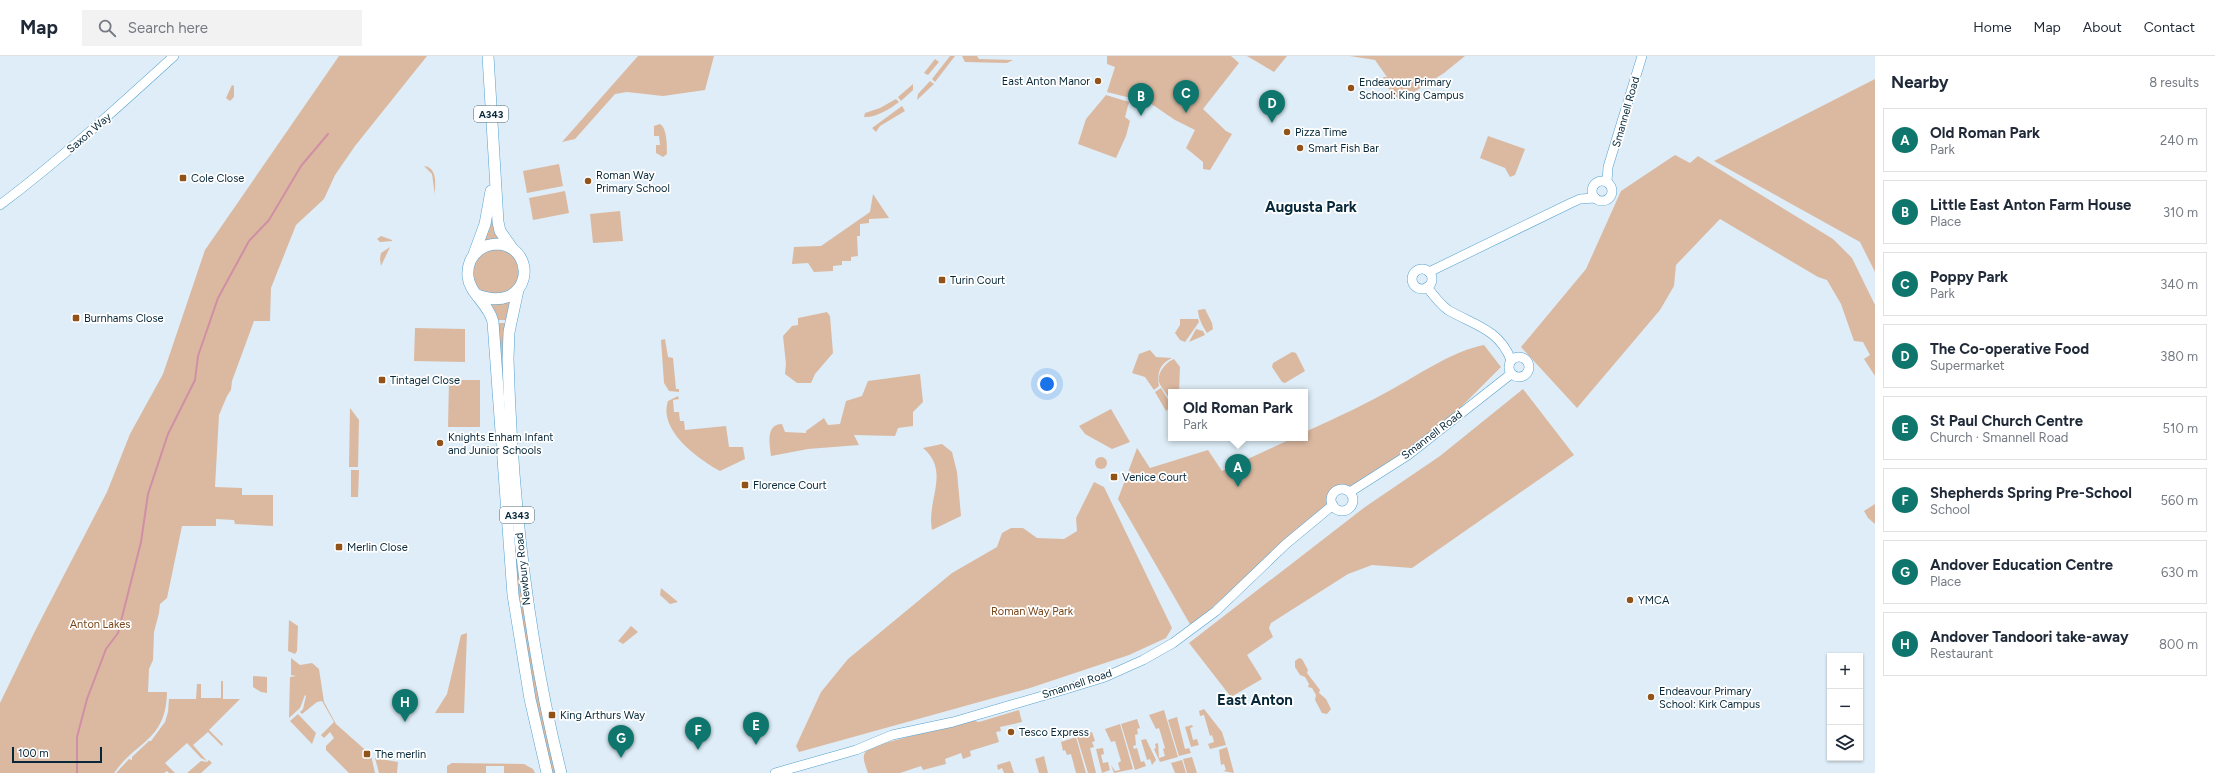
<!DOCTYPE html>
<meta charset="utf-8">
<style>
:root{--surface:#fff;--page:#f2f2f3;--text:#1f2937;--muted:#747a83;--line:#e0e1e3;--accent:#0f766e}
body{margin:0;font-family:Figtree,sans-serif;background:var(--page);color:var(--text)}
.controls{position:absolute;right:12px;bottom:12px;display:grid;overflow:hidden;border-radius:0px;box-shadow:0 1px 3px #0004}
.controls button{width:36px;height:36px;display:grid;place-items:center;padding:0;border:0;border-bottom:1px solid var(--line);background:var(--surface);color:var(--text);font:20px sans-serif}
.scale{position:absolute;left:12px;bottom:10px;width:90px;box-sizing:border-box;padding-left:4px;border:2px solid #06283a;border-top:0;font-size:11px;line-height:14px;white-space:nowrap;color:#06283a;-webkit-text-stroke:3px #fff;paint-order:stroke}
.you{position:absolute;left:1047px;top:328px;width:14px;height:14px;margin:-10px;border:3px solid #fff;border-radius:50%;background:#1a73e8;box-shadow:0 0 0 6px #1a73e833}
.badge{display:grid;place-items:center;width:26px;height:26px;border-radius:50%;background:var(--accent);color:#fff;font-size:13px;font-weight:700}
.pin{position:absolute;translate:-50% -33px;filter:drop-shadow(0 1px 2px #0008)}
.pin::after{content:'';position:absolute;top:21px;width:14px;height:12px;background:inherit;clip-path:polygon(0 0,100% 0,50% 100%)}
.popup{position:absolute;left:1168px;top:333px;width:140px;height:52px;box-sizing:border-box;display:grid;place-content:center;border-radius:0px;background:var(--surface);filter:drop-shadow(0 1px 3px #0005);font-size:13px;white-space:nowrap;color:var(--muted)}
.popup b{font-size:15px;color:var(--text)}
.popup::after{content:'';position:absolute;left:50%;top:100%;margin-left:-8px;border:8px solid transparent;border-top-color:var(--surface)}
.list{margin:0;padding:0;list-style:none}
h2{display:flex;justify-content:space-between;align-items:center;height:52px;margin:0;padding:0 16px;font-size:17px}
h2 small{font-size:13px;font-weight:400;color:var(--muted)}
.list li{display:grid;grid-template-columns:26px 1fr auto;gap:12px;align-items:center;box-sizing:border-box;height:64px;margin:0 8px 8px;padding:0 8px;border:1px solid var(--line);border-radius:0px}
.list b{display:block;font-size:15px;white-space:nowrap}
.list p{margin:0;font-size:13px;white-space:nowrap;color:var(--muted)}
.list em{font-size:13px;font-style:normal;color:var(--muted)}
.icon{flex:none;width:22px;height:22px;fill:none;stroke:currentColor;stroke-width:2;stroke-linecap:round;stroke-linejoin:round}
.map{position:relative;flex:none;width:1875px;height:717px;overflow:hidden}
header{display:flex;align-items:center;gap:24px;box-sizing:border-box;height:56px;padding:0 20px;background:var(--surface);border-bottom:1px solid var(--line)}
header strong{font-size:19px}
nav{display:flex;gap:22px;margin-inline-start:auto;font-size:14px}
.search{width:280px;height:36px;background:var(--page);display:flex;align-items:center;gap:10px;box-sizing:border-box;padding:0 14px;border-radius:0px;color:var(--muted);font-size:15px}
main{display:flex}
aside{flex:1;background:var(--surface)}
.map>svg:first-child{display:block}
.green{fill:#dbb9a1}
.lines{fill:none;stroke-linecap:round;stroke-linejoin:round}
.stream{stroke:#d08fa4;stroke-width:2}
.minor-casing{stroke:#54a1d0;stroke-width:10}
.major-casing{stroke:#54a1d0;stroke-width:12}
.minor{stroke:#fff;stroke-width:9}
.major{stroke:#fff;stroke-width:11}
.poi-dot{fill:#92531b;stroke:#fff;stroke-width:1.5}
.labels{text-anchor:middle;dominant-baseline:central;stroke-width:3.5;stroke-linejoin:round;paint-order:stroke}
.shield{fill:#fff;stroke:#516875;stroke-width:1}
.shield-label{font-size:10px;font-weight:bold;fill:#06283a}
.poi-label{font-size:11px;fill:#06283a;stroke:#fff;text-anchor:start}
.street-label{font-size:11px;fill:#06283a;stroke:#fff}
.park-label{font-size:11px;fill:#79461a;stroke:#fff}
.district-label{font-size:15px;font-weight:bold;fill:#06283a;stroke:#fff}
</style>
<header>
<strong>Map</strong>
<div class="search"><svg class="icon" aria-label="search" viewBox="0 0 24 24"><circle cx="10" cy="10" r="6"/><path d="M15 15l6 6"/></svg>Search here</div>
<nav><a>Home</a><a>Map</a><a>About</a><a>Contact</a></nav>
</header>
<main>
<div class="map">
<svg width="1875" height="717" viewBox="0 0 1875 717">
<rect width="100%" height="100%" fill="#deedf7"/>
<!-- green -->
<g class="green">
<path d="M339,0H427L355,90L335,119L324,143L296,169L271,232L270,265H254L232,325L231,334L227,340L219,359L215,431L242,432V439H273V470L235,468L234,464L216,463V470H182L167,542L160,548L159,557L154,576L153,604L149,613L148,636H167C166,685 137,684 114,717H0V647L34,577L107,436L130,378L163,318L205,194Z"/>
<path d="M638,0H714L705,34L663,40L627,36L615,38L575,83L562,86Z"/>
<path d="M950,0H955L935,26L932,23Z"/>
<path d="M962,0H977L979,3L1013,4L1007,7L965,6Z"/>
<path d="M1107,0H1231L1239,7L1203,53L1226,75L1232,78L1210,114L1203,113V106L1186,92L1195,74L1175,64L1150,47L1107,36L1115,11L1107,8Z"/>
<path d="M1247,0H1287L1274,16Z"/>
<path d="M1350,0H1465L1444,17L1400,45L1388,32L1383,21H1387L1375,4Z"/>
<path d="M935,3L939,6L928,19L924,17Z"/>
<path d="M1875,23V216L1860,186L1714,105Z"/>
<path d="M930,25L934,28L917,44L918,38Z"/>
<path d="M913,28V34L901,45L898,41Z"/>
<path d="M232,29L234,30V41L230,45L226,42Z"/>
<path d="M1106,39L1129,46L1125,61L1130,65L1126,80L1116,102L1078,88L1086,63Z"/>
<path d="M896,43L899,46C890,53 875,62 864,61L865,57L880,52Z"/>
<path d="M902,50L905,55L880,70L876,76L872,72Z"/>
<path d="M660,68C667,72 667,89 667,98L663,101L656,97V89H660L659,80H654V70Z"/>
<path d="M1488,80L1525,93L1515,119L1510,121L1505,112L1480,102Z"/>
<path d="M1675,99L1690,107L1698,100L1833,183L1852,202L1875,249V320L1864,303L1870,299L1863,286L1854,285L1841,248L1827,224L1818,221L1720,163L1676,209L1674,230L1660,254L1577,352L1521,291L1586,213L1621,135Z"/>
<path d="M559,108L563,130L527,137L523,115Z"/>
<path d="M424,110C438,112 435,128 435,139L432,118Z"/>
<path d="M565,135L569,157L533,164L529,142Z"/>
<path d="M873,138L889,162L869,163V167L860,168V180H857L858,200L851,201V205H842V209L833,210V215L814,216L808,207L792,208L794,191L821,190L870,156Z"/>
<path d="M492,155L500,182L483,188Z"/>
<path d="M620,155L623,185L593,187L590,158Z"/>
<path d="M381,180L392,184V185L380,186L377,183Z"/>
<path d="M390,191L381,210L380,203L381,197Z"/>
<path d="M499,192L514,200L521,217L514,233L489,240C467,226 468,216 481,196Z"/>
<path d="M514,243L506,264H495L486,247L499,248Z"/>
<path d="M1205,253L1212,267L1213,273L1207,277C1203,271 1198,262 1198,254Z"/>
<path d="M827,256L830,260L833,297L815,318L811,327H797L785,318L786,308L783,280L792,270L798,269V262Z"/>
<path d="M1180,263H1198L1199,266L1185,286L1180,284L1175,277L1180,269Z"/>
<path d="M496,267H508L511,417L558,717H551L519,561Z"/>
<path d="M415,272L465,273V306L414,305Z"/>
<path d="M1196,273L1203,275L1205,279L1189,286Z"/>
<path d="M665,283L668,301L673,302L676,333H679V336L669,335L664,327L661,284Z"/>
<path d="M1484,289L1501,311L1443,369L1359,428L1337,435L1333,438L1330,448L1191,570L1118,443L1137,392L1150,412L1208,394L1222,415L1293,382H1305V376C1336,362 1366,348 1396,331C1423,316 1453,295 1484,289Z"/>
<path d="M1150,294L1156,301L1172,302C1159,308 1157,318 1159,330L1154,334L1145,321L1132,317L1139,298Z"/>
<path d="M1292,296L1296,297L1305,315L1285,327L1282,326L1272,311L1273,307Z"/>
<path d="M1174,303L1180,311L1179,336H1171V345C1168,339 1161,332 1159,326C1157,317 1166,306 1174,303Z"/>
<path d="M920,318L923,346L913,356V370L898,372L895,380L854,379L859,389L808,393L771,400C770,389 765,368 782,368L785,376L806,377V375L824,362L828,369L840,368L846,345L862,340L868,325Z"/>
<path d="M449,324H480V371H448Z"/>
<path d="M1161,332L1170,347V352L1166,355L1155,336Z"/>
<path d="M1523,333L1574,399L1412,512L1372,509L1348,518L1271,567L1269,572L1273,581L1247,599L1262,623L1231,641L1189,587L1365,451L1440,400Z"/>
<path d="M678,340L679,343L673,344L674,356H679L680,365H684L685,374L726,370L729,391H743L745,403L720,415C698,403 658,374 668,345Z"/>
<path d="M350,352L359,364L358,411H349Z"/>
<path d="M1111,353L1130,386L1112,393L1085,378L1079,370Z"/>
<path d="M942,388L952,396L957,416L961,460L932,474C926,445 951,415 923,392Z"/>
<circle cx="1101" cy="407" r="6"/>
<path d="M351,414H359L358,441H351Z"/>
<path d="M1094,426L1104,431L1172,572L1166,582L1129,599L1030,632L799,696L796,690L821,636L848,603L952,517L997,491L1002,477L1011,472H1023L1037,482L1064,483L1077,475L1076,462Z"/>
<path d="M1875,448V468L1868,462L1864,455Z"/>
<path d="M661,532L678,546L670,548L660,539Z"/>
<path d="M289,564L298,570L297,595L295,598L288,595Z"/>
<path d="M631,570L638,576L623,588L618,585Z"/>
<path d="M467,577L464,657H435L447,638L461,579Z"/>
<path d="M291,602L300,609L312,607L319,613L324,646L336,668L371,699L375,717H349L326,694V690L334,682L330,676L324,682L321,679L334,666L322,645L317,646L302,658L300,656L303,653L306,640L305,639L300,652L289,662L290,621L296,620L291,619Z"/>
<path d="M1299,602L1302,603L1308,614L1307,617L1320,634L1319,637L1326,643L1331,653L1327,658L1322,657L1315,644L1316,639L1312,632L1308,631L1309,628L1305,621L1300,619L1295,611V605Z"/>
<path d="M253,620L267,621V637L261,636L253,631Z"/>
<path d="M221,625H223V643H240L209,674L223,688L222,690L208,676L193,689L207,705L201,702L187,687L165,707L175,717H169L167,715L164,717H116L129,703L132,704V701L149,685H151L165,666L168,656L169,643H196L197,628H201V642H221Z"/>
<path d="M1204,653L1222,676L1226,689L1210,693L1208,688L1214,686L1212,679L1210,680L1204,659L1200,660L1199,655Z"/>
<path d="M1019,654L1022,666L1000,671L1001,675L996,676L999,686L970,695L971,700L963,703L961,697L945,703L946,708L923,714L921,710L900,717H868C861,698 861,695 881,688L971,664L979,666Z"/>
<path d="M1164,654L1178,701L1160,706L1154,693L1156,692L1155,688L1158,687L1159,702L1165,700L1163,693L1165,692L1159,672L1156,673L1149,659Z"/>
<path d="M298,658L316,677L312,688L290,665Z"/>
<path d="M1177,661L1185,693L1189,692L1191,697L1179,700L1168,664Z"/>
<path d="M1137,663L1140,672L1137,673L1138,678L1135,679L1136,689L1133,690L1134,693L1137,692L1141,706L1144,705L1146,710L1135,714L1121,668Z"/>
<path d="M1120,668L1133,713L1114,717L1111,709L1115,715L1120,714L1118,707L1121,705L1115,685L1111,686L1105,673Z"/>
<path d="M1192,669L1193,671L1190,672L1193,684L1197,683L1199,689L1191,691L1185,671Z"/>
<path d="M1092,676L1095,685L1092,686L1094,691L1090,692L1096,717H1088L1077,681Z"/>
<path d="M1076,681L1086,717H1076L1071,698L1067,699L1065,694L1063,695L1061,686Z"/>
<path d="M1146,683L1156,704L1152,709L1150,703L1147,704L1141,684Z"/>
<path d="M1227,691L1234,717L1223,715L1226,714L1224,708L1221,709L1219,694Z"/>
<path d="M1103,692L1104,698L1101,699L1103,707L1108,706L1110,714L1102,717L1096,693Z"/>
<path d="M1044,700L1048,717H1039L1035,703Z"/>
<path d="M1192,701L1197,717H1187L1183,703Z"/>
<path d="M375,702L398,706L397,717H379Z"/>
<path d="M209,704L212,707L201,717H187L201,705L207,706Z"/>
<path d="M1182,704L1186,717H1175L1171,707Z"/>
<path d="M1010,705L1014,717H1004L1002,712L998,714L997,709Z"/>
<path d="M452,707L524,708L533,713L535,717H504V710H486V717H447V710Z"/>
</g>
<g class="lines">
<!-- stream -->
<path class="stream" d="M77,717V681L87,643L106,593L118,577L141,486L148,438L168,378L195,324L198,300L218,242L249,185L269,164L301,110L328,78"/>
<!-- minor casing -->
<g class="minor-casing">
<g id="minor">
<circle cx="1602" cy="135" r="10"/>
<path d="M1607,126L1608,111L1642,0"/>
<path d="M0,149C61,103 117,52 174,0"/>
<circle cx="1422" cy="223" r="10"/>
<path d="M1429,216L1571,147L1580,143L1595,142"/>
<path d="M1427,231C1433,239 1440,248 1448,254C1474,269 1499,273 1511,304"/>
<circle cx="1519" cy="311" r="10"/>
<circle cx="1342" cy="444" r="11"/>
<path d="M1350,436L1408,399L1511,318"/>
<path d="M775,717L856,694L892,679L953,666L1066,633L1105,621L1143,604L1173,587L1216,555L1286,488L1333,449"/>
</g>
</g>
<!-- major casing -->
<g class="major-casing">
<g id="major">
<path d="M488,0L498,166L500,175L512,192"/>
<path d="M474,198L485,168L491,135"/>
<path d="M518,234L509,276L508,303C512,443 527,581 561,717"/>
<path d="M477,239C531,259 539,193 499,188C492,188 485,189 479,194C471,200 467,210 468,221C470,238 489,248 493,266L513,539L530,643L547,717"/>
</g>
</g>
<!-- minor -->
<use href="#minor" class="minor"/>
<!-- major -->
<use href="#major" class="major"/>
</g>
<!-- markers -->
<g class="poi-dot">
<circle cx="1098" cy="25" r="4"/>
<circle cx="1351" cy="32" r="4"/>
<circle cx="1287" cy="76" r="4"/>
<circle cx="1300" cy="92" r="4"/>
<rect x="179" y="118" width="8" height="8" rx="2"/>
<circle cx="588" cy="125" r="4"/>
<rect x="938" y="220" width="8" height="8" rx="2"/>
<rect x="72" y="258" width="8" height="8" rx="2"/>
<rect x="378" y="320" width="8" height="8" rx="2"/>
<circle cx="440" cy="387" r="4"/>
<rect x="1110" y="417" width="8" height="8" rx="2"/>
<rect x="741" y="425" width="8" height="8" rx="2"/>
<rect x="335" y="487" width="8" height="8" rx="2"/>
<circle cx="1630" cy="544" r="4"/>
<circle cx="1651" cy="641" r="4"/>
<rect x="548" y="655" width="8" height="8" rx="2"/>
<circle cx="1011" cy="676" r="4"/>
<rect x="363" y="694" width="8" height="8" rx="2"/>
</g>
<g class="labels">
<!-- shield labels -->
<g class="shield">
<rect x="474" y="50" width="34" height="16" rx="3"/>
<rect x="500" y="451" width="34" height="16" rx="3"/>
</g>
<g class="shield-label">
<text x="491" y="58">A343</text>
<text x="517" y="459">A343</text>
</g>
<!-- poi labels -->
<g class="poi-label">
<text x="1090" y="25" text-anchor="end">East Anton Manor</text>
<text x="1359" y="26">Endeavour Primary<tspan x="1359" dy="13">School: King Campus</tspan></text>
<text x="1295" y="76">Pizza Time</text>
<text x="1308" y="92">Smart Fish Bar</text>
<text x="596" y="119">Roman Way<tspan x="596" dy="13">Primary School</tspan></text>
<text x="191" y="122">Cole Close</text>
<text x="950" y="224">Turin Court</text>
<text x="84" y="262">Burnhams Close</text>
<text x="390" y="324">Tintagel Close</text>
<text x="448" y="381">Knights Enham Infant<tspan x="448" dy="13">and Junior Schools</tspan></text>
<text x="1122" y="421">Venice Court</text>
<text x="753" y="429">Florence Court</text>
<text x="347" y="491">Merlin Close</text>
<text x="1638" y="544">YMCA</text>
<text x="1659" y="635">Endeavour Primary<tspan x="1659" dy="13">School: Kirk Campus</tspan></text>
<text x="560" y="659">King Arthurs Way</text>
<text x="1019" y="676">Tesco Express</text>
<text x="375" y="698">The merlin</text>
</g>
<!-- street labels -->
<g class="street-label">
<text transform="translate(1626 56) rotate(-74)">Smannell Road</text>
<text transform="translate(89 77) rotate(-41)">Saxon Way</text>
<text transform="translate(1432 379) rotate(-37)">Smannell Road</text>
<text transform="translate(523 513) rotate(-96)">Newbury Road</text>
<text transform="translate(1077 628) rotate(-18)">Smannell Road</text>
</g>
<!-- park labels -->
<g class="park-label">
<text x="1032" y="555">Roman Way Park</text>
<text x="100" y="568">Anton Lakes</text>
</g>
<!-- district labels -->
<g class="district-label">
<text x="1311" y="151">Augusta Park</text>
<text x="1255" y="644">East Anton</text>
</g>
</g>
</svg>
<div class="controls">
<button>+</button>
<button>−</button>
<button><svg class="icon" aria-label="layers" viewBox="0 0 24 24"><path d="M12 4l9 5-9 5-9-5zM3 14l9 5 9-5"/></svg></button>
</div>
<div class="scale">100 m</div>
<div class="you"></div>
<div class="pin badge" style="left:1238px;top:431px">A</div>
<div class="popup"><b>Old Roman Park</b>Park</div>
<div class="pin badge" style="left:1141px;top:60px">B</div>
<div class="pin badge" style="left:1186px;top:57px">C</div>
<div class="pin badge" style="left:1272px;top:67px">D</div>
<div class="pin badge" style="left:756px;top:689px">E</div>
<div class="pin badge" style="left:698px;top:694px">F</div>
<div class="pin badge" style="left:621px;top:702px">G</div>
<div class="pin badge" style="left:405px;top:666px">H</div>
</div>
<aside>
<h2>Nearby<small>8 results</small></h2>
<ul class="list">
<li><span class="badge">A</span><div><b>Old Roman Park</b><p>Park</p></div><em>240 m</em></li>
<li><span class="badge">B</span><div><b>Little East Anton Farm House</b><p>Place</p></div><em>310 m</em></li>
<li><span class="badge">C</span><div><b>Poppy Park</b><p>Park</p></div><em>340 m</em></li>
<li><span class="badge">D</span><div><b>The Co-operative Food</b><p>Supermarket</p></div><em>380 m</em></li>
<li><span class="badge">E</span><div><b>St Paul Church Centre</b><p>Church · Smannell Road</p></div><em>510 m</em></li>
<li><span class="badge">F</span><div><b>Shepherds Spring Pre-School</b><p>School</p></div><em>560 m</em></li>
<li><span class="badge">G</span><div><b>Andover Education Centre</b><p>Place</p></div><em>630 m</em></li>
<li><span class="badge">H</span><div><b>Andover Tandoori take-away</b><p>Restaurant</p></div><em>800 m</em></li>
</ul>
</aside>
</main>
